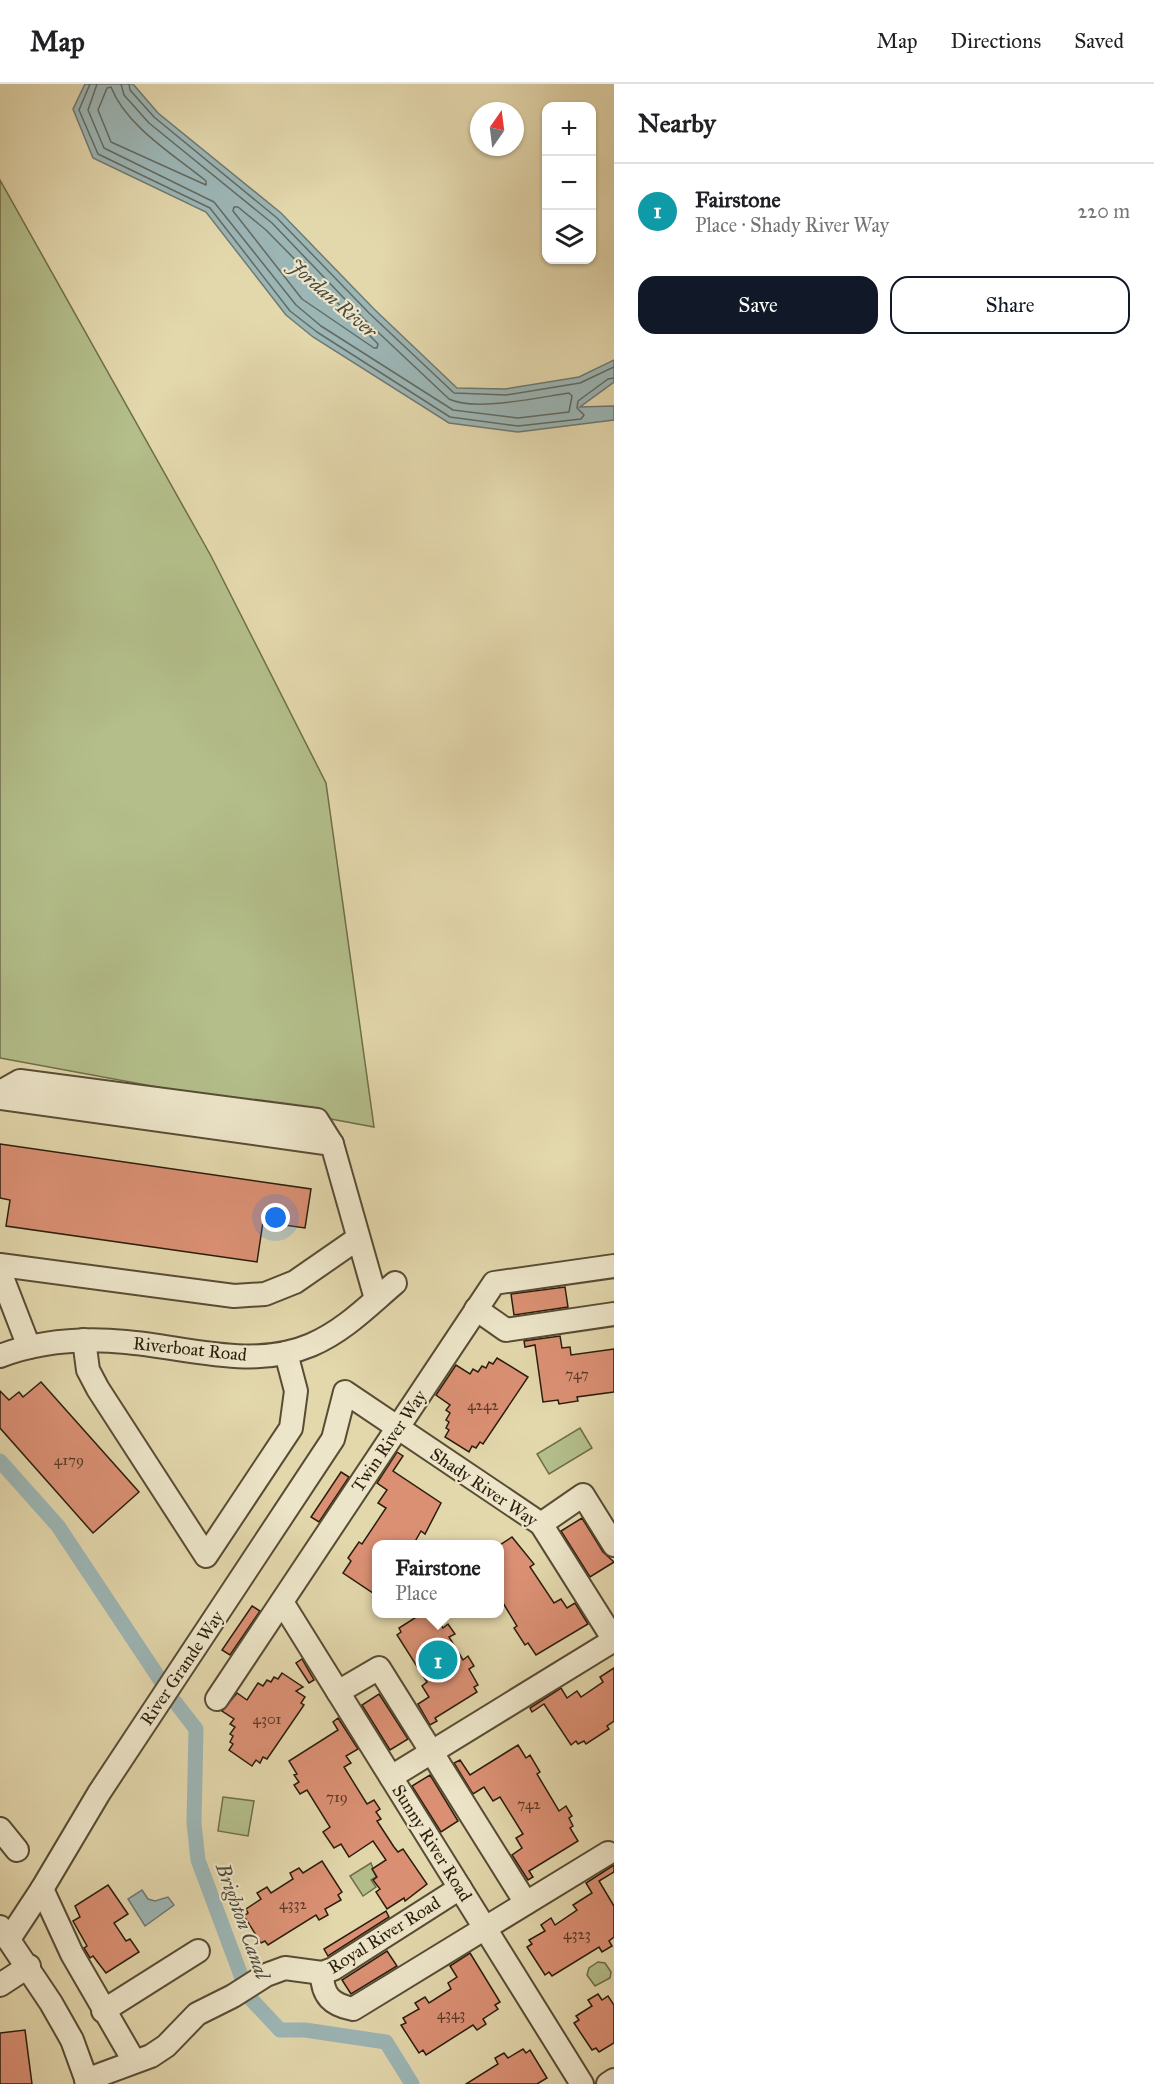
<!DOCTYPE html>
<meta charset="utf-8">
<style>
:root{--surface:#fff;--page:#f6f6f6;--text:#202124;--muted:#757577;--line:#e0e0e0;--accent:#111827}
body{margin:0;font-family:"IM FELL Great Primer",serif;background:var(--page);color:var(--text)}
.controls{position:absolute;right:18px;top:18px;display:grid;overflow:hidden;border-radius:12px;box-shadow:0 2px 4px #0004}
.controls button{width:54px;height:54px;display:grid;place-items:center;padding:0;border:0;border-bottom:2px solid var(--line);background:var(--surface);color:var(--text);font:30px sans-serif}
.compass{position:absolute;left:470px;top:18px;width:54px;height:54px;border-radius:50%;background:var(--surface);box-shadow:0 2px 4px #0004;rotate:14deg}
.you{position:absolute;left:276px;top:1134px;width:21px;height:21px;margin:-15px;border:4px solid #fff;border-radius:50%;background:#1a73e8;box-shadow:0 0 0 9px #1a73e833}
.badge{display:grid;place-items:center;width:39px;height:39px;border-radius:50%;background:var(--accent);color:#fff;font-size:20px;font-weight:700}
.pin{position:absolute;translate:-50% -50%;border:3px solid #fff;box-shadow:0 2px 6px #0006}
.popup{position:absolute;left:372px;top:1456px;width:132px;height:78px;box-sizing:border-box;display:grid;place-content:center;border-radius:12px;background:var(--surface);filter:drop-shadow(0 2px 4px #0005);font-size:20px;white-space:nowrap;color:var(--muted)}
.popup b{font-size:22px;color:var(--text)}
.popup::after{content:'';position:absolute;left:50%;top:100%;margin-left:-12px;border:12px solid transparent;border-top-color:var(--surface)}
.list{margin:0;padding:0;list-style:none}
h2{display:flex;justify-content:space-between;align-items:center;height:78px;margin:0;padding:0 24px;font-size:26px}
h2 small{font-size:20px;font-weight:400;color:var(--muted)}
.list li{display:grid;grid-template-columns:39px 1fr auto;gap:18px;align-items:center;box-sizing:border-box;height:96px;padding:0 24px;border-top:2px solid var(--line)}
.list b{display:block;font-size:22px;white-space:nowrap}
.list p{margin:0;font-size:20px;white-space:nowrap;color:var(--muted)}
.list em{font-size:20px;font-style:normal;color:var(--muted)}
.actions{display:flex;gap:12px;padding:18px 24px}
.actions a{flex:1;padding:14px 0;border:2px solid var(--accent);border-radius:18px;text-align:center;font-size:21px;color:var(--accent)}
.actions .main{background:var(--accent);color:#fff}
.icon{flex:none;width:33px;height:33px;fill:none;stroke:currentColor;stroke-width:2;stroke-linecap:round;stroke-linejoin:round}
.map{position:relative;flex:none;width:614px;height:2000px;overflow:hidden}
header{display:flex;align-items:center;gap:36px;box-sizing:border-box;height:84px;padding:0 30px;background:var(--surface);border-bottom:2px solid var(--line)}
header strong{font-size:28px}
nav{display:flex;gap:33px;margin-inline-start:auto;font-size:21px}
main{display:flex}
aside{flex:1;background:var(--surface)}
.map>svg:first-child{display:block}
.green{fill:#b3be8a;stroke:#6e6e4b;stroke-width:1.5}
.water{fill:#9cb6b6;stroke:#6e7972;stroke-width:1.5}
.lines{fill:none;stroke-linecap:round;stroke-linejoin:round}
.shore{stroke:#636a61;stroke-width:1.5}
.canal{stroke:#9cb6b6;stroke-width:15}
.building{fill:#db9074;stroke:#2a1d0c;stroke-width:1.5}
.minor-casing{stroke:#584c34;stroke-width:26}
.minor{stroke:#ede5c9;stroke-width:22}
.labels{text-anchor:middle;dominant-baseline:central;stroke-width:4.5;stroke-linejoin:round;paint-order:stroke}
.number-label{font-size:15px;fill:#563a26}
.street-label{font-size:18px;fill:#2a1d0c;stroke:#ede5c9}
.water-label{font-size:20px;font-style:italic;fill:#4c4b3f;stroke:#ede5c9}
</style>
<header>
<strong>Map</strong>
<nav><a>Map</a><a>Directions</a><a>Saved</a></nav>
</header>
<main>
<div class="map">
<svg width="614" height="2000" viewBox="0 0 614 2000">
<rect width="100%" height="100%" fill="#e3d7ac"/>
<filter id="stains"><feTurbulence type="fractalNoise" baseFrequency=".00333" numOctaves="4"/><feColorMatrix values="0 0 0 0 .2 0 0 0 0 .09 0 0 0 0 .02 0 0 0 .5 -.17"/></filter>
<radialGradient id="worn" r=".72"><stop offset=".6" stop-color="#630" stop-opacity="0"/><stop offset="1" stop-color="#630" stop-opacity=".3"/></radialGradient>
<!-- green -->
<g class="green">
<path d="M0,96L211,472L326,699L374,1043L0,974Z"/>
<path d="M580,1344L592,1364L549,1390L537,1370Z"/>
<path d="M223,1713L254,1717L248,1752L218,1747Z"/>
<path d="M371,1779L376,1793L371,1796L376,1803L363,1812L350,1792Z"/>
<path d="M598,1878L605,1879L611,1888L610,1894L595,1902L587,1891L589,1884Z"/>
</g>
<!-- water -->
<g class="water">
<path d="M85,0H133L158,29L281,129L374,225L457,304L505,305L579,293L614,276V298L580,323L614,322V336L518,348L449,339L313,253L286,231L206,128L93,74L73,25Z"/>
<path d="M142,1806L148,1815L155,1817L168,1813L174,1821L145,1842L128,1815Z"/>
</g>
<g class="lines">
<!-- shore -->
<g class="shore">
<path d="M90,0L79,26L98,70L210,124L290,227L317,248L450,333L518,342L581,335L584,331L577,324L578,317L608,295L614,294"/>
<path d="M97,0L88,26L104,64L214,118L296,221L321,242L453,326L518,334L569,328L572,312L569,309C540,313 475,328 449,315L364,235L272,139L149,39L124,11L121,0"/>
<path d="M129,0L130,6L154,33L277,134L369,229L454,309L506,311L580,299L614,283"/>
<path d="M111,3C126,42 174,71 206,97V101L111,58L98,26L107,4Z"/>
<path d="M234,123H238L266,146L378,260L377,264H374L302,215L233,127Z"/>
</g>
<!-- canal -->
<g class="canal">
<path d="M0,1377L58,1442L161,1597"/>
<path d="M175,1618L196,1645L194,1739L198,1776L249,1913L280,1946H305L386,1958L412,2000"/>
</g>
</g>
<!-- building -->
<g class="building">
<path d="M0,1060L311,1105L305,1144L263,1138L257,1178L6,1142L10,1116L0,1114Z"/>
<path d="M565,1203L568,1223L514,1231L511,1210Z"/>
<path d="M560,1252L562,1264L570,1263L571,1271L614,1265V1308L577,1313L578,1317L559,1320L558,1316L543,1318L535,1261L525,1263L524,1257Z"/>
<path d="M497,1274L528,1293L483,1360L480,1358L476,1364L472,1362L469,1368L445,1353L449,1346L446,1344L449,1338L446,1336L450,1329L446,1326L450,1321L436,1311L456,1281L470,1290L473,1285L478,1288L482,1282L486,1284L489,1278L493,1280Z"/>
<path d="M41,1298L139,1408L93,1449L0,1344V1307L9,1316L19,1308L23,1313Z"/>
<path d="M397,1368L403,1372L393,1387L441,1419L425,1450L421,1447L413,1461H376V1511L343,1489L351,1477L348,1474L359,1458L362,1460L386,1424L378,1419L387,1406L377,1399Z"/>
<path d="M341,1388L349,1393L319,1438L311,1433Z"/>
<path d="M582,1434L603,1468L614,1478L590,1493L561,1447Z"/>
<path d="M512,1453L534,1480L530,1483L554,1519L561,1515L567,1524L575,1519L588,1540L536,1571L528,1559L525,1561L514,1544L517,1542L500,1514V1461Z"/>
<path d="M252,1522L260,1527L230,1571L222,1566Z"/>
<path d="M421,1530H434L443,1544L448,1540L455,1550L449,1553L463,1576L468,1572L474,1582L469,1585L478,1601L474,1603L477,1608L435,1634L437,1637L430,1641L418,1620L429,1613L422,1602L427,1598L397,1551L401,1548L399,1544Z"/>
<path d="M302,1575L314,1596L309,1599L296,1579Z"/>
<path d="M614,1584V1637L607,1642L609,1645L586,1660L584,1657L578,1660L576,1657L571,1661L544,1620L532,1628L530,1624L561,1604L567,1614L577,1607L581,1613L603,1598L600,1593Z"/>
<path d="M282,1589L303,1603L296,1607L305,1613L301,1619L304,1621L267,1675L263,1673L260,1679L256,1676L252,1682L229,1666L233,1660L230,1658L233,1652L230,1650L235,1643L230,1640L234,1635L222,1627L237,1609L247,1616L258,1599L263,1602L267,1596L271,1598L274,1593L278,1595Z"/>
<path d="M379,1610L408,1655L390,1666L362,1621Z"/>
<path d="M338,1634L358,1665L346,1672L351,1679L344,1683L367,1720L374,1716L380,1725L376,1728L381,1735L377,1737L394,1763L398,1768L403,1765L427,1800L405,1817L404,1814L387,1825L376,1808L380,1805L373,1796L377,1793L372,1785L386,1776L373,1757L349,1773L341,1760L334,1764L323,1748L330,1743L307,1706L300,1710L294,1701L299,1698L294,1691L297,1690L289,1677L338,1646L333,1638Z"/>
<path d="M518,1661L526,1674L530,1671L540,1688L537,1690L559,1727L566,1722L572,1732L569,1734L573,1742L570,1744L578,1757L529,1787L533,1793L528,1796L512,1771L522,1764L516,1754L523,1750L500,1713L493,1717L484,1703L473,1710L454,1679L460,1676L470,1691Z"/>
<path d="M430,1691L458,1737L441,1748L412,1702Z"/>
<path d="M322,1777L342,1808L338,1811L341,1816L325,1825L328,1831L319,1836L316,1831L268,1861L265,1857L261,1859L244,1832L248,1829L246,1825L261,1815L257,1809L267,1803L271,1809L293,1795L290,1789L299,1784L303,1789Z"/>
<path d="M614,1781V1788L599,1797L614,1822V1853L609,1857L612,1862L602,1868L599,1863L552,1892L549,1888L545,1891L527,1863L532,1860L529,1856L545,1847L541,1841L551,1834L555,1841L577,1826L573,1821L592,1809L586,1799Z"/>
<path d="M108,1801L128,1830L114,1839L126,1857L130,1855L139,1868L106,1889L93,1872L90,1874L84,1864L87,1862L73,1837L80,1833L75,1822Z"/>
<path d="M386,1827L389,1833L328,1872L324,1865Z"/>
<path d="M387,1867L397,1882L351,1910L342,1896Z"/>
<path d="M470,1869L500,1918L495,1921L498,1925L483,1935L486,1940L477,1946L473,1941L426,1971L423,1966L419,1969L401,1941L406,1939L403,1934L419,1925L415,1919L425,1913L429,1919L451,1905L448,1899L457,1893L450,1882Z"/>
<path d="M598,1910L602,1916L608,1912L614,1921V1959L599,1968L596,1964L592,1966L574,1939L579,1936L576,1932L592,1922L588,1916Z"/>
<path d="M25,1946L32,2000H0V1949Z"/>
<path d="M523,1965L526,1969L530,1966L547,1994L537,2000H466L498,1980L495,1974L504,1969L508,1974Z"/>
</g>
<g class="lines">
<!-- minor casing -->
<g class="minor-casing">
<g id="minor">
<path d="M0,1008L20,997L317,1036L332,1060"/>
<path d="M0,1014L332,1060L376,1215"/>
<path d="M0,1181L234,1212L265,1210L295,1198L357,1155"/>
<path d="M0,1188L29,1263"/>
<path d="M476,1225L506,1246L614,1230"/>
<path d="M84,1256L88,1286L98,1305L206,1472L291,1344L296,1307L286,1269"/>
<path d="M0,1272C40,1257 84,1254 126,1258C186,1263 253,1286 311,1261C344,1247 368,1222 395,1199"/>
<path d="M541,1440L583,1411L614,1461"/>
<path d="M282,1518L582,2000"/>
<path d="M338,1608L379,1584L526,1819"/>
<path d="M217,1615L494,1199L614,1182"/>
<path d="M391,1693L614,1556"/>
<path d="M0,1745L17,1766"/>
<path d="M42,1805L72,1870L134,1977"/>
<path d="M0,1843L51,1919L72,1956L88,2000"/>
<path d="M9,1855L42,1805L99,1709L333,1355L345,1308L541,1440L614,1556"/>
<path d="M322,1889C322,1912 332,1921 353,1925L608,1769"/>
<path d="M0,1901L29,1882"/>
<path d="M103,1927L198,1867"/>
<path d="M86,1996L151,1972L166,1962L197,1930L233,1912L266,1891L285,1884L322,1889L333,1885L460,1804"/>
<path d="M608,2000L614,1996"/>
</g>
</g>
<!-- minor -->
<use href="#minor" class="minor"/>
</g>
<g class="labels">
<!-- number labels -->
<g class="number-label">
<text x="577" y="1290">747</text>
<text x="483" y="1321">4242</text>
<text x="69" y="1376">4179</text>
<text x="267" y="1635">4301</text>
<text x="337" y="1713">719</text>
<text x="529" y="1720">742</text>
<text x="293" y="1820">4332</text>
<text x="577" y="1850">4323</text>
<text x="451" y="1930">4343</text>
</g>
<!-- street labels -->
<g class="street-label">
<text transform="translate(190 1265) rotate(6)">Riverboat Road</text>
<text transform="translate(389 1357) rotate(-56)">Twin River Way</text>
<text transform="translate(484 1403) rotate(34)">Shady River Way</text>
<text transform="translate(182 1584) rotate(-56)">River Grande Way</text>
<text transform="translate(432 1759) rotate(58)">Sunny River Road</text>
<text transform="translate(384 1851) rotate(-32)">Royal River Road</text>
</g>
<!-- water labels -->
<g class="water-label">
<text transform="translate(333 214) rotate(41)">Jordan River</text>
<text transform="translate(243 1837) rotate(70)">Brighton Canal</text>
</g>
</g>
<rect width="100%" height="100%" filter="url(#stains)"/>
<rect width="100%" height="100%" fill="url(#worn)"/>
</svg>
<div class="controls">
<button>+</button>
<button>−</button>
<button><svg class="icon" aria-label="layers" viewBox="0 0 24 24"><path d="M12 4l9 5-9 5-9-5zM3 14l9 5 9-5"/></svg></button>
</div>
<svg class="compass" viewBox="-18 -18 36 36"><path d="M0-13l5 13h-10z" fill="#e53935"/><path d="M0 13l5-13h-10z" fill="#757577"/></svg>
<div class="you"></div>
<div class="pin badge" style="left:438px;top:1576px;background:#0f9aa8">1</div>
<div class="popup"><b>Fairstone</b>Place</div>
</div>
<aside>
<h2>Nearby<small></small></h2>
<ul class="list">
<li><span class="badge" style="background:#0f9aa8">1</span><div><b>Fairstone</b><p>Place · Shady River Way</p></div><em>220 m</em></li>
</ul>
<div class="actions"><a class="main">Save</a><a>Share</a></div>
</aside>
</main>
